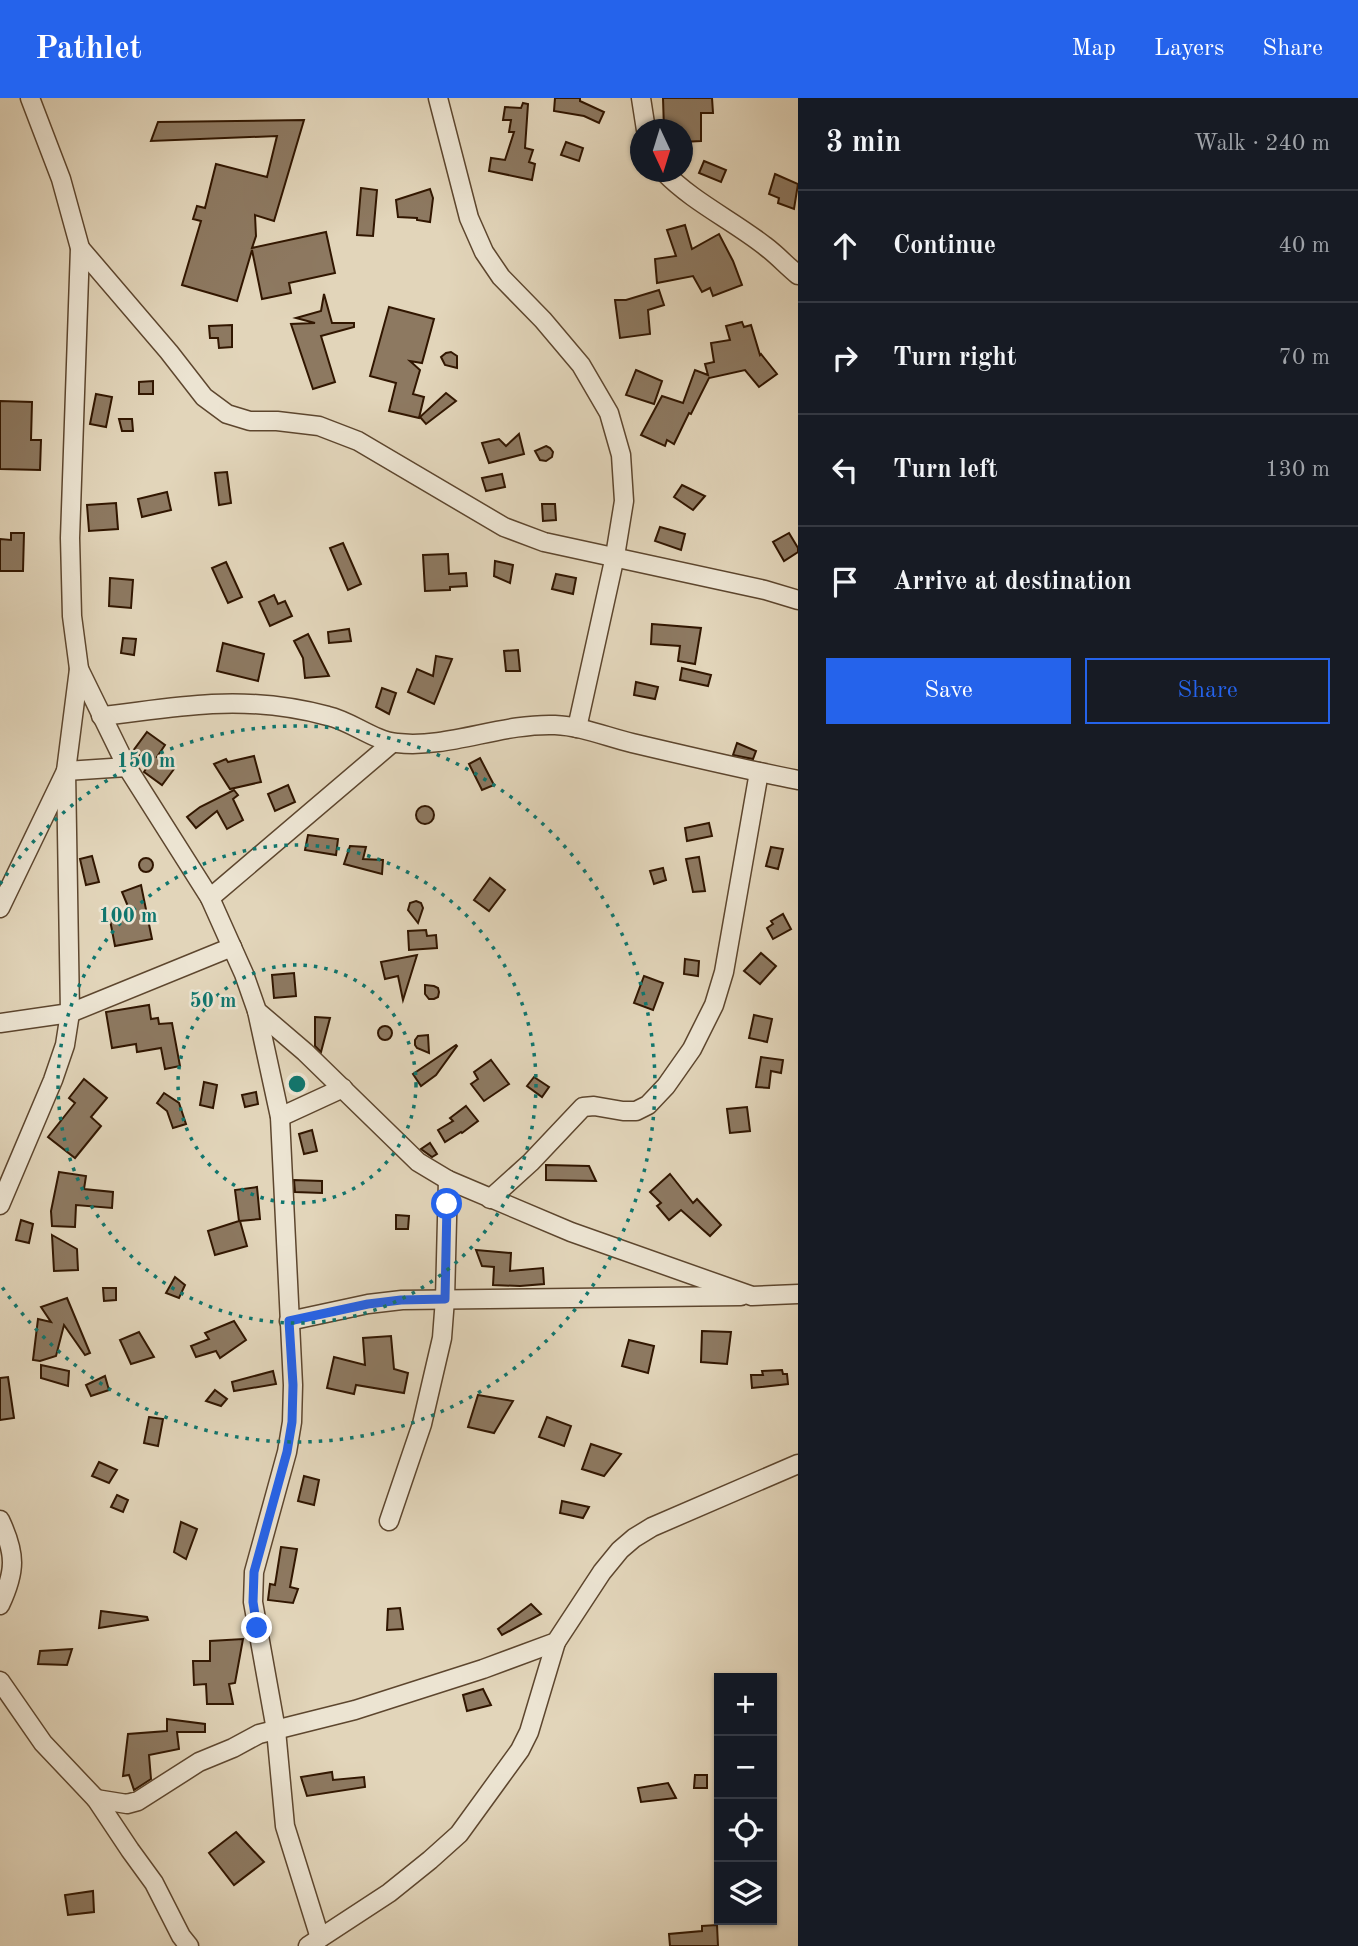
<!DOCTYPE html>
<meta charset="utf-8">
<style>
:root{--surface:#171b24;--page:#20242c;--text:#f1f3f6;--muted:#9ea1a6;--line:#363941;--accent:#2563eb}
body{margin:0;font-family:"Old Standard TT",serif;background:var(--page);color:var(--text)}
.controls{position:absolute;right:21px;bottom:21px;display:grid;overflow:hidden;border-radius:0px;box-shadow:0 2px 5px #0004}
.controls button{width:63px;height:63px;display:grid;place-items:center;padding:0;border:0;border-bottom:2px solid var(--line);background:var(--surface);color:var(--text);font:35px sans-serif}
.compass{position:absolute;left:630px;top:21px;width:63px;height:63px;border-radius:50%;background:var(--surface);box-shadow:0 2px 5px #0004;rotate:176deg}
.stop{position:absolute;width:21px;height:21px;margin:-16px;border:5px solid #2563eb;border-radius:50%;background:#fff}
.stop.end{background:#2563eb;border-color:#fff;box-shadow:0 2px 7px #0008}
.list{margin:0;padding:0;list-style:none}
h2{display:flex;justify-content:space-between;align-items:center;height:91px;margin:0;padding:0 28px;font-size:30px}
h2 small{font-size:23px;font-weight:400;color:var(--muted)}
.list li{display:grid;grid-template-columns:46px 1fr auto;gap:21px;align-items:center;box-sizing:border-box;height:112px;padding:0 28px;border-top:2px solid var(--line)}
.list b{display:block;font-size:26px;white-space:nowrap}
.list em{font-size:23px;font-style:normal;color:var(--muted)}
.actions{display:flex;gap:14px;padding:21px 28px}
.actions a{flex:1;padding:16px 0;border:2px solid var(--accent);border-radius:0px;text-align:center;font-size:24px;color:var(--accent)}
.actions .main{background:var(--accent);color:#fff}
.icon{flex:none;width:38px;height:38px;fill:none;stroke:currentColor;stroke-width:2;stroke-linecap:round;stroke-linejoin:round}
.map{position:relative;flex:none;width:798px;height:1848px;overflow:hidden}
header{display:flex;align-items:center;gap:42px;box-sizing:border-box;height:98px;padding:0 35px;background:var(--accent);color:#fff}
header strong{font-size:33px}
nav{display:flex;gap:38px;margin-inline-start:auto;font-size:24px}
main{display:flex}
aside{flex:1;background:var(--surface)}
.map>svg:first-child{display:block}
.building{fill:#8d7961;stroke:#311600;stroke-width:2}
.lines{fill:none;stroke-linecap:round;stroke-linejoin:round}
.street-casing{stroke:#5d462e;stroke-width:21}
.street{stroke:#ece4d2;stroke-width:18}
.route{stroke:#2563eb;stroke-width:9}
.ring{fill:none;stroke:#0f766e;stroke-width:3.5;stroke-dasharray:3.5 7}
.centre{fill:#0f766e;stroke:#ece4d2;stroke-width:3.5}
.ring-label{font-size:21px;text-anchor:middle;font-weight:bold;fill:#0f766e;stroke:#ece4d2;stroke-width:5;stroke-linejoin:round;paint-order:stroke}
</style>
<header>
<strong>Pathlet</strong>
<nav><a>Map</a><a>Layers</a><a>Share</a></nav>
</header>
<main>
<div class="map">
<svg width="798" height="1848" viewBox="0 0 798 1848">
<rect width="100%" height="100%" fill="#e2d5ba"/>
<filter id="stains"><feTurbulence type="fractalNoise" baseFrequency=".00286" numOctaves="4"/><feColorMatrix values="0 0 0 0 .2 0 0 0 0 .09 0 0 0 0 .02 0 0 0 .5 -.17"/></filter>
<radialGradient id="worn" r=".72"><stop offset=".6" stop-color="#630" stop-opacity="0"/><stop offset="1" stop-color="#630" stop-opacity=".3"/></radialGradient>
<!-- building -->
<g class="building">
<path d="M555,0H580V3L604,14L599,25L584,18L554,13Z"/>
<path d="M663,0H712L713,15H701V43L682,44V32H664Z"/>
<path d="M523,5L528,6L525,50L533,52L529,64L535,66L532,82L489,73L491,60L505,62L514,34H509L511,22H503L505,9L521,10Z"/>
<path d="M304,22L274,123L255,117L256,138L252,150L326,134L335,175L289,185L291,195L262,201L252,152L237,203L182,187L201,123L193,121L197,108L205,110L216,66L267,79L277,38L151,43L158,24Z"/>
<path d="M566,44L583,50L579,63L561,57Z"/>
<path d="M704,63L726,72L721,84L699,75Z"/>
<path d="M775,76L798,86L794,111L778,105L779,100L769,96Z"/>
<path d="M361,90L377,92L373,138L357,137Z"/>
<path d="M430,91L433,100L430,124L417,122V120L398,119L396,102Z"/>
<path d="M685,127L692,151L719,136L733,163L742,187L713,198L710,190L702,194L693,178L657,185L655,161L676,158L667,132Z"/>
<path d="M659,192L664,207L648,212L650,236L620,240L615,202H626Z"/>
<path d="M324,196L332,225H354V229L321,238L335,284L313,291L291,226L315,225L296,220L321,213Z"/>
<path d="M389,209L434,221L422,265L410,263L420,272L413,296L424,299L419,320L389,313L396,285L370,278Z"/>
<path d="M742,224L744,229L751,227L760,257L761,256L777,276L759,289L745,272L709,280L691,316L689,315L674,346L667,342L665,348L641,337L662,298L683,305L695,272L708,277L705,266L714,264L711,245L730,242L726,228Z"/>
<path d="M232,227V249L219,250L218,240H210L209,228Z"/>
<path d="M451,254L457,258V270L445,267L441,259L446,255Z"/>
<path d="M636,272L662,283L654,306L626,297Z"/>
<path d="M153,283V296H139V284Z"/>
<path d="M446,295L456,303L426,326L420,319Z"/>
<path d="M96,296L112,299L106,329L90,326Z"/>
<path d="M0,303L32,304L31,342H41L40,372L0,371Z"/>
<path d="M119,321H132L133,333H122Z"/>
<path d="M519,336L524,356L489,365L482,345L499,341L506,348Z"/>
<path d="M546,348L550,350L553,354L552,359L546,363L540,362L535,353Z"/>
<path d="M227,374L231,405L219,407L215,375Z"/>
<path d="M502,376L505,389L486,393L482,380Z"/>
<path d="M682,387L705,398L693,412L674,399Z"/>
<path d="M167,394L171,412L142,419L138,401Z"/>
<path d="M116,405L118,431L89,433L87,407Z"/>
<path d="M542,406H555L556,422L543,423Z"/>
<path d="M660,429L685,436L681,452L655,443Z"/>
<path d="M11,435H24L23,473H0V441L11,442Z"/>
<path d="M789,435L798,450V454L784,463L773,444Z"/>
<path d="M343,445L361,486L348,492L330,450Z"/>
<path d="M448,456L449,476L466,475L467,488L450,489V492L425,493L423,457Z"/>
<path d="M495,463L513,467L510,485L494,478Z"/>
<path d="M226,464L242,499L228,505L212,470Z"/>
<path d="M556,476L576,480L573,496L552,491Z"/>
<path d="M110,480L133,482L131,510L109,508Z"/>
<path d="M274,497L278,506L285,503L292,518L270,528L259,504Z"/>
<path d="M652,526L701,530L695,566L678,563L680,548L651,546Z"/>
<path d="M349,531L351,543L329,545L328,534Z"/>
<path d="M308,536L329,578L305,580L303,560L294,543Z"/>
<path d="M123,540L136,541L134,557L121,555Z"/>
<path d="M223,545L264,556L258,583L217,573Z"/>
<path d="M518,552L520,573H506L504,553Z"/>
<path d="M436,558L452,561L434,606L408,594L417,571L433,578Z"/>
<path d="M682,570L711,577L708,588L680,582Z"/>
<path d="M636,584L658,589L655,601L634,597Z"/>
<path d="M382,590L396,595L389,616L376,609Z"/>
<path d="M147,634L165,647L157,659L174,671L162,687L144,674L150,664L133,653Z"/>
<path d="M737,645L756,653L753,661L733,657Z"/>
<path d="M254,658L261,684L230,691L214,666L226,661L228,664Z"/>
<path d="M480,660L494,687L482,692L469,666Z"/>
<path d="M288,687L295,704L275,713L268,696Z"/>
<path d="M234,692L238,697L233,701L243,722L227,731L217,713L196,730L187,719L200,709Z"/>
<circle cx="425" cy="717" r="9"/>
<path d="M709,725L712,738L687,743L685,730Z"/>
<path d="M308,737L338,741L336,757L305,752Z"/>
<path d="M350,748L366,749L363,761L383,762L382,776L344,766Z"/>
<path d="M771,749L783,751L778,771L766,768Z"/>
<path d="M92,758L99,784L86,787L80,761Z"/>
<path d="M699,759L705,793L693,794L686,761Z"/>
<circle cx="146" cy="767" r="7"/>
<path d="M663,770L666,782L654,786L650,773Z"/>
<path d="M490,780L505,792L489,813L474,802Z"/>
<path d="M141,787L152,841L115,848L110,822L132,818L122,794Z"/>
<path d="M416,803L421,805L423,810L418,825L408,812L410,805Z"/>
<path d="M783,816L791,831L773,841L767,830L773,826L771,823Z"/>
<path d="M426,832L427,838L436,837L437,850L409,852L408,833Z"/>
<path d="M761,855L776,868L760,886L744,873Z"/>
<path d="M417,857L403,902L398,878L385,881L381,864Z"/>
<path d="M685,861L699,863L698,878L684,876Z"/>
<path d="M294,875L296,898L274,900L272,877Z"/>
<path d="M644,878L663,885L653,912L634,905Z"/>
<path d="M425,887L434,888L438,890L439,894L438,899L434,901H429L425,896Z"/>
<path d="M149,907L151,921L158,920L159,926L172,925L180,968L165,971L161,950L137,954L136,946L112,950L106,914Z"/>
<path d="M754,917L772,921L767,944L749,940Z"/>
<path d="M315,919L330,920L321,954L315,948Z"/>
<circle cx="385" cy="935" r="7"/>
<path d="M428,937L429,955L417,950L415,947V942L418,938Z"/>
<path d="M456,947L457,948L436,977L421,988L413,976Z"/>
<path d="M761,959L783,962L781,975L771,973L769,990L756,989Z"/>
<path d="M491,962L509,986L484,1003L471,986L478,981L474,974Z"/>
<path d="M534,979L549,989L542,999L527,988Z"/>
<path d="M84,981L107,1000L91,1019L101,1028L75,1060L48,1039L75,1005L69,1000Z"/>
<path d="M204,984L217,987L213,1010L200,1007Z"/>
<path d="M256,994L258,1006L245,1009L242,997Z"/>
<path d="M164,995L179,1005L186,1026L173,1030L167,1013L157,1005Z"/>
<path d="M466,1008L478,1023L462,1035L461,1034L445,1044L438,1032L453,1023L450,1020Z"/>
<path d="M747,1009L750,1033L730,1035L727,1011Z"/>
<path d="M312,1032L317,1053L304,1056L299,1036Z"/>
<path d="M430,1045L437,1056L432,1059L421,1051Z"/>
<path d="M546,1067L589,1068L596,1083L546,1082Z"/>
<path d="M59,1074L86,1078L84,1091L113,1094L112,1110L76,1107L75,1129L52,1128L51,1113Z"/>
<path d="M670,1076L693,1105L697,1101L721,1127L710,1138L681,1112L669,1122L657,1108L661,1105L650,1094Z"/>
<path d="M294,1082L322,1083V1095L295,1094Z"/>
<path d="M257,1089L260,1121L240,1123L247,1148L215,1157L208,1133L239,1123L235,1092Z"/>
<path d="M396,1117L409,1118L408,1131H396Z"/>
<path d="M21,1122L33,1126L29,1145L16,1142Z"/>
<path d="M52,1137L77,1151L78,1172L54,1173Z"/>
<path d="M476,1152L511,1155L510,1173L543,1170L544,1186L520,1188L493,1187L494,1169L482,1168Z"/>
<path d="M175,1179L185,1187L179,1200L166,1195Z"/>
<path d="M103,1190H116V1202L104,1203Z"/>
<path d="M67,1200L90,1255L85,1257L64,1227L56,1258L40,1263L33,1262L38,1221L51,1224L41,1209Z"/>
<path d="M234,1223L246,1242L220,1260L216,1253L196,1259L191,1248L209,1241L205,1235Z"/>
<path d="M702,1233L731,1234L727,1266L701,1264Z"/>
<path d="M139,1234L154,1259L131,1266L120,1242Z"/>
<path d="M391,1238L394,1271L408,1275L404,1295L356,1287L354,1296L327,1290L334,1259L365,1267L363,1240Z"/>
<path d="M629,1242L654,1248L648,1275L622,1268Z"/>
<path d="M41,1267L69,1273L68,1288L41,1280Z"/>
<path d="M782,1272L783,1276H787L788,1286L752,1290L751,1277H763L762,1273Z"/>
<path d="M273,1273L276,1286L234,1293L232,1284Z"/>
<path d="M105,1278L109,1292L91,1298L86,1287Z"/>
<path d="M8,1279L14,1320L0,1322V1280Z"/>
<path d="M215,1292L227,1301L221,1308L206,1303Z"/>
<path d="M478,1297L513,1303L494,1335L468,1329Z"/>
<path d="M149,1319L163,1321L158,1348L144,1345Z"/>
<path d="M547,1319L571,1328L564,1348L539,1339Z"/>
<path d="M591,1346L621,1356L604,1378L582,1371Z"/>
<path d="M99,1364L117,1372L109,1385L92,1378Z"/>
<path d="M304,1378L319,1382L314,1407L298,1403Z"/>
<path d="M117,1397L128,1402L123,1414L111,1409Z"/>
<path d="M562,1403L589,1409L583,1420L560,1415Z"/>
<path d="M181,1424L197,1431L186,1461L174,1454Z"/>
<path d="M281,1449L297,1451L290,1489L298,1491L293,1505L268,1502L270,1486L275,1487Z"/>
<path d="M531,1506L541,1516L502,1537L498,1531Z"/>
<path d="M400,1510L403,1531L387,1532L388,1511Z"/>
<path d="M101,1513L147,1519L148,1522L99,1530Z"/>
<path d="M243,1541L235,1585L229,1586L233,1606H207L206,1586L194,1587L193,1563H210V1543Z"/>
<path d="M72,1551L67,1567L38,1566L40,1553Z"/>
<path d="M483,1591L491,1607L467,1613L463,1597Z"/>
<path d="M167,1621L205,1626V1634H177L179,1651L149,1657L151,1681L134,1692L129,1677L123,1678L128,1636L167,1633Z"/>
<path d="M332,1674L333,1682L364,1679L365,1689L307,1698L301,1679Z"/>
<path d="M695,1677H707V1690H694Z"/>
<path d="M668,1685L676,1700L641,1704L638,1690Z"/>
<path d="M236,1734L264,1764L234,1787L209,1755Z"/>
<path d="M93,1793L94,1814L68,1817L65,1797Z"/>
<path d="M717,1827L718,1848H670L669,1836L702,1833V1828Z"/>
</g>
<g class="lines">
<!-- street casing -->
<g class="street-casing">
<g id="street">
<path d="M30,0L61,81L80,150L70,440L72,518L79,571L127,669L210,800L244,876L257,913L305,954L418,1064L448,1082L571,1134L752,1198L798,1196"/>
<path d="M438,0L469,120L484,154L501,179L543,222L581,267L609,315L621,357L624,403L615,458L577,630"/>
<path d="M641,0L646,32"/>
<path d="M664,74C693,104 732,122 765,148C777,157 787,168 798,177"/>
<path d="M80,150L169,254L204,299L227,316L250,323H277L319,328L358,343L504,429L544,444L765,492L798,502"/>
<path d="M101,618C138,614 175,608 212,606C250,604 291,608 328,618C351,623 374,643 397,645C448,651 501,625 555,627C581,628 607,639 632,645C687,658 742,671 798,682"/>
<path d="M210,800L392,645"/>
<path d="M0,810L66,673L127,669"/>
<path d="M257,913L280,1019L293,1287L292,1324L287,1354L254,1474L253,1504L276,1632L285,1728L320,1840"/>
<path d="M0,925L70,915L232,849"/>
<path d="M280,1019L343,990"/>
<path d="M490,1101L531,1064L583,1009L594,1008L623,1013H636L648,1007L666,988L692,951L714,907L724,874L759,674"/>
<path d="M0,1107L53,982L65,947L70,915L66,673L79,571"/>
<path d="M289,1223L368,1206L402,1202L741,1198"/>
<path d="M0,1422C16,1456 16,1473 0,1507"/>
<path d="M389,1423L422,1326L442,1240L445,1201L448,1082"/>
<path d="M0,1583L43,1645L96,1701L130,1752L154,1785L181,1838L189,1848"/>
<path d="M96,1701L127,1706L138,1703L199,1664L233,1650L259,1636L355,1612L483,1571L556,1544L602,1474L620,1452L634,1440L652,1429L798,1366"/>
<path d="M308,1848L389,1795L430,1762L459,1736L520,1652L529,1634L556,1544"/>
</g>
</g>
<!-- street -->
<use href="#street" class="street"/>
</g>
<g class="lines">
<!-- route -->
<path class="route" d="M257,1530L253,1504L254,1474L287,1354L292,1324L293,1287L289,1223L368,1206L401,1202L445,1201L447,1106"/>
</g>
<!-- distance rings -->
<g class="ring">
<circle cx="297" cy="986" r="119"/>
<circle cx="297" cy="986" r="239"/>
<path d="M0 786A358 358 0 1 1 0 1186"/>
</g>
<circle cx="297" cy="986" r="10" class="centre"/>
<g class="ring-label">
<text x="146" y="669">150 m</text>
<text x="128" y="824">100 m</text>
<text x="213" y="909">50 m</text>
</g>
<rect width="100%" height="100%" filter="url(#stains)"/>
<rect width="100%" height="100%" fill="url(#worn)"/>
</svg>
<div class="controls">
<button>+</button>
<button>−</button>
<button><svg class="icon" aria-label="locate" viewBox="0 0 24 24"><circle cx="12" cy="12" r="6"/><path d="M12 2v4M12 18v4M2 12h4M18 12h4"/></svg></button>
<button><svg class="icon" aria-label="layers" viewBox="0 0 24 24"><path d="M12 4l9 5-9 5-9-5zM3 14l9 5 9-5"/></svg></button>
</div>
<svg class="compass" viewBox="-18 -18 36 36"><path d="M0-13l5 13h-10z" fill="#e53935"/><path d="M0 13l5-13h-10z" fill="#9ea1a6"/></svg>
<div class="stop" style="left:447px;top:1106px"></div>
<div class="stop end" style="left:257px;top:1530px"></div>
</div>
<aside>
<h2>3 min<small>Walk · 240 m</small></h2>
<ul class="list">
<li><svg class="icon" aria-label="ahead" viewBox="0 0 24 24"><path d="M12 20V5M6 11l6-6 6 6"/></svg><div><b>Continue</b></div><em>40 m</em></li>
<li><svg class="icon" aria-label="right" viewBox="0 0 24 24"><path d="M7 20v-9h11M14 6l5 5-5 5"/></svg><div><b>Turn right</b></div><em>70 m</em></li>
<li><svg class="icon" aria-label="left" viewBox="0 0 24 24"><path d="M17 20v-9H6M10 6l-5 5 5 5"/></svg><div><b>Turn left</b></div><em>130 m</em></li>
<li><svg class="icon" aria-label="arrive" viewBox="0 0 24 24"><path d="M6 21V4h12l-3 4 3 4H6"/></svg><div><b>Arrive at destination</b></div></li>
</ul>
<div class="actions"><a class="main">Save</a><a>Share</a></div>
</aside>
</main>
